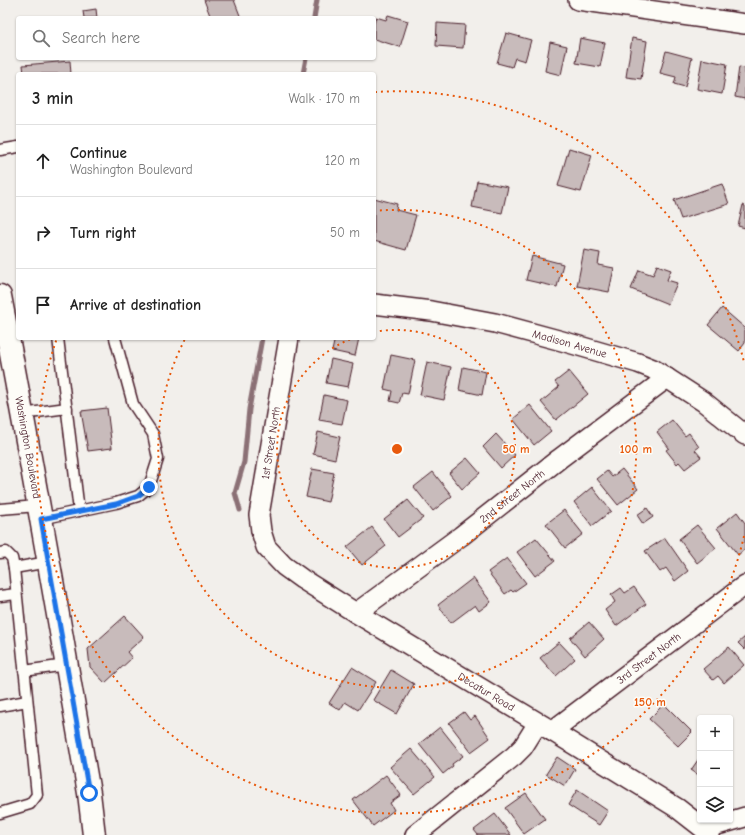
<!DOCTYPE html>
<meta charset="utf-8">
<style>
:root{--surface:#fff;--page:#f6f6f6;--text:#222;--muted:#767676;--line:#e0e0e0}
body{margin:0;font-family:"Comic Neue",sans-serif;background:var(--page);color:var(--text)}
.controls{position:absolute;right:12px;bottom:12px;display:grid;overflow:hidden;border-radius:4px;box-shadow:0 1px 3px #0004}
.controls button{width:36px;height:36px;display:grid;place-items:center;padding:0;border:0;border-bottom:1px solid var(--line);background:var(--surface);color:var(--text);font:20px sans-serif}
.stop{position:absolute;width:12px;height:12px;margin:-9px;border:3px solid #1a73e8;border-radius:50%;background:#fff}
.stop.end{background:#1a73e8;border-color:#fff;box-shadow:0 1px 4px #0008}
.list{margin:0;padding:0;list-style:none}
h2{display:flex;justify-content:space-between;align-items:center;height:52px;margin:0;padding:0 16px;font-size:17px}
h2 small{font-size:13px;font-weight:400;color:var(--muted)}
.list li{display:grid;grid-template-columns:26px 1fr auto;gap:12px;align-items:center;box-sizing:border-box;height:72px;padding:0 16px;border-top:1px solid var(--line)}
.list b{display:block;font-size:15px;white-space:nowrap}
.list p{margin:0;font-size:13px;white-space:nowrap;color:var(--muted)}
.list em{font-size:13px;font-style:normal;color:var(--muted)}
.icon{flex:none;width:22px;height:22px;fill:none;stroke:currentColor;stroke-width:2;stroke-linecap:round;stroke-linejoin:round}
.map{position:relative;flex:none;width:745px;height:835px;overflow:hidden}
.search{position:absolute;background:var(--surface);box-shadow:0 1px 3px #0004;left:16px;top:16px;width:360px;height:44px;display:flex;align-items:center;gap:10px;box-sizing:border-box;padding:0 14px;border-radius:4px;color:var(--muted);font-size:15px}
.panel{position:absolute;background:var(--surface);box-shadow:0 1px 3px #0004;left:16px;top:72px;width:360px;height:268px;border-radius:4px}
.map>svg:first-child{display:block}
.lines{fill:none;stroke-linecap:round;stroke-linejoin:round}
.stream{stroke:#8b6f75;stroke-width:5}
.building{fill:#c8bbbb;stroke:#4a1f2b}
.service-casing{stroke:#4a1f2b;stroke-width:13}
.minor-casing{stroke:#4a1f2b;stroke-width:22}
.primary-casing{stroke:#4a1f2b;stroke-width:25}
.service{stroke:#fdfcf7;stroke-width:10}
.minor{stroke:#fdfcf7;stroke-width:19}
.primary{stroke:#fdfcf7;stroke-width:22}
.route{stroke:#1a73e8;stroke-width:5}
.ring{fill:none;stroke:#e8590c;stroke-width:2;stroke-dasharray:2 4}
.labels{text-anchor:middle;dominant-baseline:central;stroke-width:3;stroke-linejoin:round;paint-order:stroke}
.street-label{font-size:11px;fill:#4a1f2b;stroke:#fdfcf7}
.centre{fill:#e8590c;stroke:#fdfcf7;stroke-width:2}
.ring-label{font-size:12px;text-anchor:middle;font-weight:bold;fill:#e8590c;stroke:#fdfcf7;stroke-width:3;stroke-linejoin:round;paint-order:stroke}
</style>
<div class="map">
<svg width="745" height="835" viewBox="0 0 745 835">
<rect width="100%" height="100%" fill="#f2efeb"/>
<filter id="ink" filterUnits="userSpaceOnUse"><feTurbulence type="fractalNoise" baseFrequency=".025" numOctaves="2"/><feDisplacementMap in="SourceGraphic" scale="8" xChannelSelector="R" yChannelSelector="G"/><feConvolveMatrix kernelMatrix="1 2 1 2 8 2 1 2 1" color-interpolation-filters="sRGB"/></filter>
<g filter="url(#ink)">
<g class="lines">
<!-- stream -->
<g class="stream">
<path d="M314,18L317,0"/>
<path d="M303,74L306,58"/>
<path d="M240,510L235,493L244,462L249,409L262,338"/>
</g>
</g>
<!-- building -->
<g class="building">
<path d="M204,0H234L241,18H211Z"/>
<path d="M96,9L97,18H84L83,11Z"/>
<path d="M388,15L408,21L400,47L374,39V24L376,17L386,20Z"/>
<path d="M437,23L465,25L463,48L436,46Z"/>
<path d="M506,33L531,40L525,61L515,58L512,67L497,63Z"/>
<path d="M580,38L605,43L600,67L576,63Z"/>
<path d="M632,38L647,41L641,79L626,77Z"/>
<path d="M550,42L567,46L561,75L545,71Z"/>
<path d="M666,51L692,58L685,87L674,84L676,77L660,73Z"/>
<path d="M702,59L727,64L722,94L697,89Z"/>
<path d="M70,61L71,74H24L23,65Z"/>
<path d="M739,67L745,68V99L735,97Z"/>
<path d="M569,148L592,155L581,192L558,186Z"/>
<path d="M477,181L508,187L502,213L472,207Z"/>
<path d="M722,184L729,204L681,219L674,200Z"/>
<path d="M374,198L397,204L396,210L416,215L406,250L374,241Z"/>
<path d="M743,205L745,206V228L738,226Z"/>
<path d="M584,250L600,253L598,265L614,268L609,292L577,286Z"/>
<path d="M532,256L563,264L557,287L526,280Z"/>
<path d="M657,265L671,270L667,280L677,283L668,304L631,289L639,270L653,275Z"/>
<path d="M722,308L745,328V343L739,351L708,325Z"/>
<path d="M335,338H359L355,356L332,351Z"/>
<path d="M391,355L415,360L408,394L402,393L399,403L390,401L392,391L384,389Z"/>
<path d="M331,359L353,364L348,387L326,383Z"/>
<path d="M427,362L451,367L444,400L420,395Z"/>
<path d="M463,367L486,372L482,395L459,390Z"/>
<path d="M569,371L588,394L556,420L541,402L559,387L555,382Z"/>
<path d="M324,395L347,400L342,424L319,420Z"/>
<path d="M530,405L551,431L534,445L513,419Z"/>
<path d="M107,408L112,448L88,451L81,411Z"/>
<path d="M672,420L685,436L689,433L699,447L695,450L701,457L685,469L679,462L677,464L666,450L669,448L657,432Z"/>
<path d="M318,432L340,437L335,459L313,454Z"/>
<path d="M496,434L515,455L501,468L483,447Z"/>
<path d="M467,458L480,473L462,489L449,473Z"/>
<path d="M312,469L334,473L328,502L306,497Z"/>
<path d="M622,469L638,489L618,505L597,479L607,471L612,477Z"/>
<path d="M433,472L452,496L433,511L414,487Z"/>
<path d="M592,487L611,511L592,526L574,502Z"/>
<path d="M408,500L423,518L398,537L384,519Z"/>
<path d="M647,508L653,517L643,524L637,515Z"/>
<path d="M564,510L583,534L565,548L546,524Z"/>
<path d="M737,512L745,523V549L738,555L717,528Z"/>
<path d="M697,525L716,548L697,563L679,539Z"/>
<path d="M372,527L386,546L362,565L347,547Z"/>
<path d="M536,538L555,561L535,576L517,552Z"/>
<path d="M665,538L688,571L675,581L666,568L660,572L645,551Z"/>
<path d="M507,558L526,583L513,592L511,590L505,594L488,572Z"/>
<path d="M473,578L491,602L479,611L475,605L451,623L438,605Z"/>
<path d="M634,587L646,604L616,626L605,610L615,602L611,595L621,588L625,593Z"/>
<path d="M125,616L144,637L127,652L132,658L105,683L90,667L88,649Z"/>
<path d="M589,622L604,639L585,656L570,638Z"/>
<path d="M745,637V650L738,643Z"/>
<path d="M559,642L575,659L556,676L540,658Z"/>
<path d="M729,647L744,665L724,683L718,676L713,680L703,669Z"/>
<path d="M352,667L376,682L358,710L345,702L340,710L329,703Z"/>
<path d="M391,670L414,684L397,714L373,700Z"/>
<path d="M664,704L692,732L678,746L649,719Z"/>
<path d="M464,712L470,720L475,716L490,738L471,752L449,723Z"/>
<path d="M440,727L463,756L452,764L453,766L443,774L419,744Z"/>
<path d="M411,749L435,777L414,794L390,767Z"/>
<path d="M557,757L575,769L565,786L546,774Z"/>
<path d="M700,757V776L691,770Z"/>
<path d="M386,775L401,795L390,803L394,810L373,826L353,800Z"/>
<path d="M577,790L608,811L599,825L568,805Z"/>
<path d="M526,793L545,819L524,834L505,808Z"/>
<path d="M495,814L511,835H478L474,830Z"/>
</g>
<g class="lines">
<!-- service casing -->
<g class="service-casing">
<g id="service">
<path d="M0,150L18,147"/>
<path d="M58,338L79,511"/>
<path d="M22,414L67,408"/>
<path d="M0,509L38,506"/>
<path d="M41,519L116,503L138,496L149,487L158,459L153,434L133,404L115,338"/>
<path d="M0,553L6,552L12,558L14,568L48,562"/>
<path d="M0,596L16,594"/>
<path d="M24,671L66,665"/>
<path d="M0,706L27,701"/>
<path d="M0,813L30,804L37,795L14,568"/>
</g>
</g>
<!-- minor casing -->
<g class="minor-casing">
<g id="minor">
<path d="M578,0L745,24"/>
<path id="s1" d="M374,304L431,311L495,323L562,341L638,363L653,369L704,402L745,435"/>
<path id="s2" d="M289,338L259,515L261,531L266,547L284,566L302,579L356,613L552,731L677,808L704,829L709,835"/>
<path id="s3" d="M356,613L461,536L559,459L667,378"/>
<path id="s4" d="M552,731L745,585"/>
<path d="M704,829L745,817"/>
<path d="M415,835L514,756L523,747L538,723"/>
</g>
</g>
<!-- primary casing -->
<g class="primary-casing">
<g id="primary">
<path id="s5" d="M0,296C32,461 60,627 89,793L94,835"/>
</g>
</g>
<!-- service -->
<use href="#service" class="service"/>
<!-- minor -->
<use href="#minor" class="minor"/>
<!-- primary -->
<use href="#primary" class="primary"/>
</g>
</g>
<g class="lines" filter="url(#ink)">
<!-- route -->
<path class="route" d="M89,793L41,519L116,504L138,496L149,487"/>
</g>
<!-- distance rings -->
<g class="ring">
<path d="M374 332A119 119 0 1 1 353 338"/>
<path d="M374 211A239 239 0 1 1 185 339"/>
<path d="M744 536A358 358 0 1 1 57 338M375 92A358 358 0 0 1 744 362"/>
</g>
<g class="labels">
<!-- street labels -->
<g class="street-label">
<text stroke="none"><textPath href="#s1" startOffset="200">Madison Avenue</textPath></text>
<text transform="translate(271 443) rotate(-81)">1st Street North</text>
<text stroke="none"><textPath href="#s5" startOffset="154">Washington Boulevard</textPath></text>
<text stroke="none"><textPath href="#s3" startOffset="195">2nd Street North</textPath></text>
<text stroke="none"><textPath href="#s4" startOffset="121">3rd Street North</textPath></text>
<text stroke="none"><textPath href="#s2" startOffset="477">Decatur Road</textPath></text>
</g>
</g>
<circle cx="397" cy="449" r="6" class="centre"/>
<g class="ring-label">
<text x="516" y="453">50 m</text>
<text x="636" y="453">100 m</text>
<text x="650" y="706">150 m</text>
</g>
</svg>
<div class="controls">
<button>+</button>
<button>−</button>
<button><svg class="icon" aria-label="layers" viewBox="0 0 24 24"><path d="M12 4l9 5-9 5-9-5zM3 14l9 5 9-5"/></svg></button>
</div>
<div class="stop" style="left:89px;top:793px"></div>
<div class="stop end" style="left:149px;top:487px"></div>
<div class="search"><svg class="icon" aria-label="search" viewBox="0 0 24 24"><circle cx="10" cy="10" r="6"/><path d="M15 15l6 6"/></svg>Search here</div>
<section class="panel">
<h2>3 min<small>Walk · 170 m</small></h2>
<ul class="list">
<li><svg class="icon" aria-label="ahead" viewBox="0 0 24 24"><path d="M12 20V5M6 11l6-6 6 6"/></svg><div><b>Continue</b><p>Washington Boulevard</p></div><em>120 m</em></li>
<li><svg class="icon" aria-label="right" viewBox="0 0 24 24"><path d="M7 20v-9h11M14 6l5 5-5 5"/></svg><div><b>Turn right</b></div><em>50 m</em></li>
<li><svg class="icon" aria-label="arrive" viewBox="0 0 24 24"><path d="M6 21V4h12l-3 4 3 4H6"/></svg><div><b>Arrive at destination</b></div></li>
</ul>
</section>
</div>
